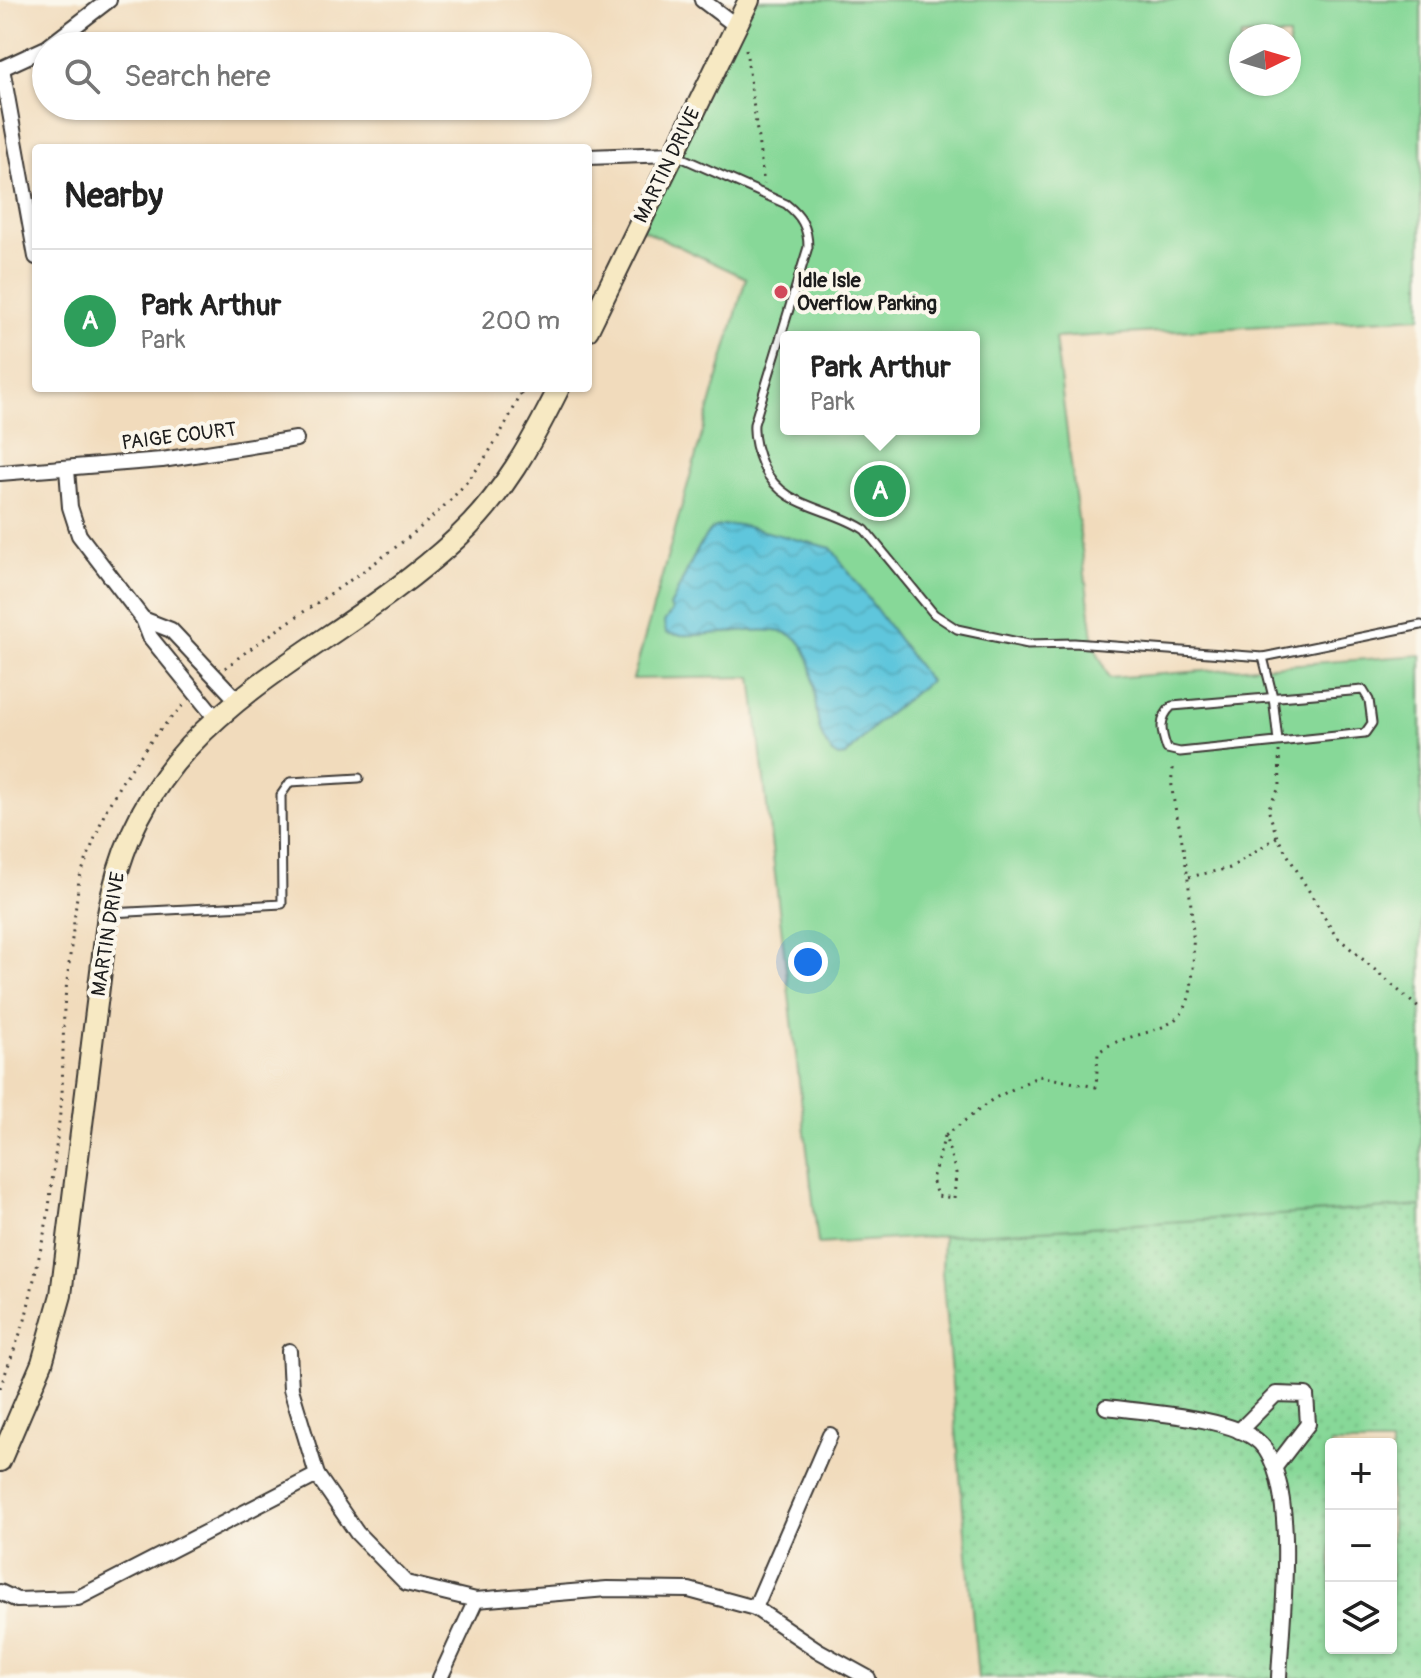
<!DOCTYPE html>
<meta charset="utf-8">
<style>
:root{--surface:#fff;--page:#f2f2f2;--text:#222;--muted:#767676;--line:#e0e0e0;--accent:#ea580c}
body{margin:0;font-family:Pangolin,sans-serif;background:var(--page);color:var(--text)}
.controls{position:absolute;right:24px;bottom:24px;display:grid;overflow:hidden;border-radius:8px;box-shadow:0 2px 6px #0004}
.controls button{width:72px;height:72px;display:grid;place-items:center;padding:0;border:0;border-bottom:2px solid var(--line);background:var(--surface);color:var(--text);font:40px sans-serif}
.compass{position:absolute;left:1229px;top:24px;width:72px;height:72px;border-radius:50%;background:var(--surface);box-shadow:0 2px 6px #0004;rotate:85deg}
.you{position:absolute;left:808px;top:962px;width:28px;height:28px;margin:-20px;border:6px solid #fff;border-radius:50%;background:#1a73e8;box-shadow:0 0 0 12px #1a73e833}
.badge{display:grid;place-items:center;width:52px;height:52px;border-radius:50%;background:var(--accent);color:#fff;font-size:26px;font-weight:700}
.pin{position:absolute;translate:-50% -50%;border:4px solid #fff;box-shadow:0 2px 8px #0006}
.popup{position:absolute;left:780px;top:331px;width:200px;height:104px;box-sizing:border-box;display:grid;place-content:center;border-radius:8px;background:var(--surface);filter:drop-shadow(0 2px 6px #0005);font-size:26px;white-space:nowrap;color:var(--muted)}
.popup b{font-size:30px;color:var(--text)}
.popup::after{content:'';position:absolute;left:50%;top:100%;margin-left:-16px;border:16px solid transparent;border-top-color:var(--surface)}
.list{margin:0;padding:0;list-style:none}
h2{display:flex;justify-content:space-between;align-items:center;height:104px;margin:0;padding:0 32px;font-size:34px}
h2 small{font-size:26px;font-weight:400;color:var(--muted)}
.list li{display:grid;grid-template-columns:52px 1fr auto;gap:24px;align-items:center;box-sizing:border-box;height:144px;padding:0 32px;border-top:2px solid var(--line)}
.list b{display:block;font-size:30px;white-space:nowrap}
.list p{margin:0;font-size:26px;white-space:nowrap;color:var(--muted)}
.list em{font-size:26px;font-style:normal;color:var(--muted)}
.icon{flex:none;width:44px;height:44px;fill:none;stroke:currentColor;stroke-width:2;stroke-linecap:round;stroke-linejoin:round}
.map{position:relative;flex:none;width:1421px;height:1678px;overflow:hidden}
.search{position:absolute;background:var(--surface);box-shadow:0 2px 6px #0004;left:32px;top:32px;width:560px;height:88px;display:flex;align-items:center;gap:20px;box-sizing:border-box;padding:0 28px;border-radius:44px;color:var(--muted);font-size:30px}
.panel{position:absolute;background:var(--surface);box-shadow:0 2px 6px #0004;left:32px;top:144px;width:560px;height:248px;border-radius:8px}
.map>svg:first-child{display:block}
.grass{fill:url(#grass-dots);stroke:#527a5a;stroke-width:2;fill-rule:evenodd}
.green{fill:#87d898;stroke:#527a5a;stroke-width:2;fill-rule:evenodd}
.water{fill:url(#water-waves);stroke:#3e717c;stroke-width:2}
.lines{fill:none;stroke-linecap:round;stroke-linejoin:round}
.lane-casing{stroke:#3c3934;stroke-width:11}
.street-casing{stroke:#3c3934;stroke-width:18}
.secondary-casing{stroke:#3c3934;stroke-width:24}
.path{stroke:#3c3934;stroke-width:3;stroke-dasharray:2 6;stroke-linecap:butt}
.lane{stroke:#fff;stroke-width:7}
.street{stroke:#fff;stroke-width:14}
.secondary{stroke:#f7e9c3;stroke-width:20}
.poi-dot{fill:#d1495b;stroke:#fbf7ec;stroke-width:3}
.labels{text-anchor:middle;dominant-baseline:central;stroke-width:8;stroke-linejoin:round;paint-order:stroke}
.street-label{font-size:20px;fill:#1c1c1c;stroke:#fbf7ec}
.poi-label{font-size:20px;font-weight:bold;fill:#1c1c1c;stroke:#fbf7ec;text-anchor:start}
</style>
<div class="map">
<svg width="1421" height="1678" viewBox="0 0 1421 1678">
<defs>
<pattern id="grass-dots" width="8" height="8" patternUnits="userSpaceOnUse" patternTransform="scale(2)"><rect width="8" height="8" fill="#87d898"/><path d="M2 2h.1M6 6h.1" fill="none" stroke="#74b982" stroke-width="1.8" stroke-linecap="round"/></pattern>
<pattern id="water-waves" width="16" height="10" patternUnits="userSpaceOnUse" patternTransform="scale(2)"><rect width="16" height="10" fill="#5fc6dc"/><path d="M0 5q4-4 8 0t8 0" fill="none" stroke="#52aabc"/></pattern>
</defs>
<rect width="100%" height="100%" fill="#fbf7ec"/>
<filter id="ink" filterUnits="userSpaceOnUse"><feTurbulence type="fractalNoise" baseFrequency=".0125" numOctaves="2"/><feDisplacementMap in="SourceGraphic" scale="16" xChannelSelector="R" yChannelSelector="G"/><feConvolveMatrix kernelMatrix="1 2 1 2 8 2 1 2 1" color-interpolation-filters="sRGB"/></filter>
<filter id="wash" filterUnits="userSpaceOnUse"><feTurbulence type="fractalNoise" baseFrequency=".006" numOctaves="4" result="noise"/><feDisplacementMap in="SourceGraphic" scale="32" xChannelSelector="R" yChannelSelector="G"/><feGaussianBlur stdDeviation="1.8" result="paint"/><feColorMatrix in="noise" values="0 0 0 0 0 0 0 0 0 0 0 0 0 0 0 0 0 1.4 0 .05"/><feComposite in="paint" operator="in"/></filter>
<g filter="url(#wash)">
<rect width="100%" height="100%" fill="#f1dbbc"/>
<!-- grass -->
<path class="grass" d="M1421,1206V1678H978L942,1272L943,1236ZM1331,1444H1391V1648H1331Z"/>
<!-- green -->
<path class="green" d="M749,0H1421V317L1055,338L1094,645L1109,678L1421,655V1206L818,1244L752,677L633,679L746,278L637,227ZM1241,36H1289V84H1241ZM786,337H974V429H786Z"/>
<!-- water -->
<path class="water" d="M739,525L831,548L929,681L878,722L846,756L838,757C802,732 827,670 797,639C778,619 697,642 666,633L664,622L672,611L670,606C679,591 700,535 714,528C720,525 732,526 739,525Z"/>
</g>
<g filter="url(#ink)">
<g class="lines">
<!-- lane casing -->
<g class="lane-casing">
<g id="lane">
<path d="M678,156L786,204C801,216 808,227 808,247L754,424C753,439 757,452 763,466C783,510 830,506 865,530L934,614L957,629L1028,644L1074,643L1263,657L1421,625"/>
<path d="M1263,657L1273,697L1278,741"/>
<path d="M1363,690L1369,700L1372,723L1365,733L1180,752L1167,749C1161,732 1158,719 1172,706Z"/>
<path d="M110,913L282,904L281,795L290,782L359,778"/>
</g>
</g>
<!-- street casing -->
<g class="street-casing">
<g id="street">
<path d="M702,0L735,25"/>
<path d="M49,46L109,0"/>
<path d="M2,68L36,257"/>
<path d="M0,69L46,48"/>
<path d="M588,157L671,154"/>
<path d="M67,469L70,507L79,535L143,619L150,637L215,717"/>
<path d="M0,473L162,460L296,439"/>
<path d="M143,619L171,630L237,700"/>
<path d="M1106,1407C1143,1412 1234,1417 1260,1443C1300,1483 1281,1623 1279,1678"/>
<path d="M1239,1431L1276,1394L1306,1395L1308,1424L1275,1467"/>
<path d="M317,1475L357,1533L406,1583L476,1600L440,1678"/>
<path d="M0,1592L17,1600L78,1598L317,1475L291,1389L289,1351"/>
<path d="M476,1600L607,1589L689,1590L755,1608L830,1435"/>
<path d="M755,1608L819,1651L868,1678"/>
</g>
</g>
<!-- secondary casing -->
<g class="secondary-casing">
<g id="secondary">
<path d="M588,330L749,0"/>
<path d="M0,1461L42,1363L61,1295L108,914C143,705 323,664 457,538C503,495 531,444 559,388"/>
</g>
</g>
<!-- path -->
<g class="path">
<path d="M746,49L764,184"/>
<path d="M225,668C296,612 393,560 455,495C485,464 505,427 524,388"/>
<path d="M1279,751L1280,786L1268,809L1277,837L1335,935L1421,1010"/>
<path d="M1189,877L1230,868L1277,837"/>
<path d="M945,1136L932,1179L937,1196L954,1198L956,1173L945,1136L993,1099L1039,1076L1096,1087L1098,1053C1122,1032 1160,1037 1181,1014C1205,987 1188,871 1181,836C1178,815 1166,783 1175,763"/>
<path d="M0,1388L25,1320L48,1216L62,1096L64,1007L79,879L105,812L121,783L156,734L186,702"/>
</g>
<!-- lane -->
<use href="#lane" class="lane"/>
<!-- street -->
<use href="#street" class="street"/>
<!-- secondary -->
<use href="#secondary" class="secondary"/>
</g>
</g>
<!-- markers -->
<circle class="poi-dot" cx="781" cy="292" r="8"/>
<g class="labels">
<!-- street labels -->
<g class="street-label">
<text transform="translate(667 165) rotate(-64)">MARTIN DRIVE</text>
<text transform="translate(179 436) rotate(-7)">PAIGE COURT</text>
<text transform="translate(108 934) rotate(-81)">MARTIN DRIVE</text>
</g>
<!-- poi labels -->
<g class="poi-label">
<text x="797" y="280">Idle Isle<tspan x="797" dy="23">Overflow Parking</tspan></text>
</g>
</g>
</svg>
<div class="controls">
<button>+</button>
<button>−</button>
<button><svg class="icon" aria-label="layers" viewBox="0 0 24 24"><path d="M12 4l9 5-9 5-9-5zM3 14l9 5 9-5"/></svg></button>
</div>
<svg class="compass" viewBox="-18 -18 36 36"><path d="M0-13l5 13h-10z" fill="#e53935"/><path d="M0 13l5-13h-10z" fill="#767676"/></svg>
<div class="you"></div>
<div class="pin badge" style="left:880px;top:491px;background:#2e9e5b">A</div>
<div class="popup"><b>Park Arthur</b>Park</div>
<div class="search"><svg class="icon" aria-label="search" viewBox="0 0 24 24"><circle cx="10" cy="10" r="6"/><path d="M15 15l6 6"/></svg>Search here</div>
<section class="panel">
<h2>Nearby<small></small></h2>
<ul class="list">
<li><span class="badge" style="background:#2e9e5b">A</span><div><b>Park Arthur</b><p>Park</p></div><em>200 m</em></li>
</ul>
</section>
</div>
